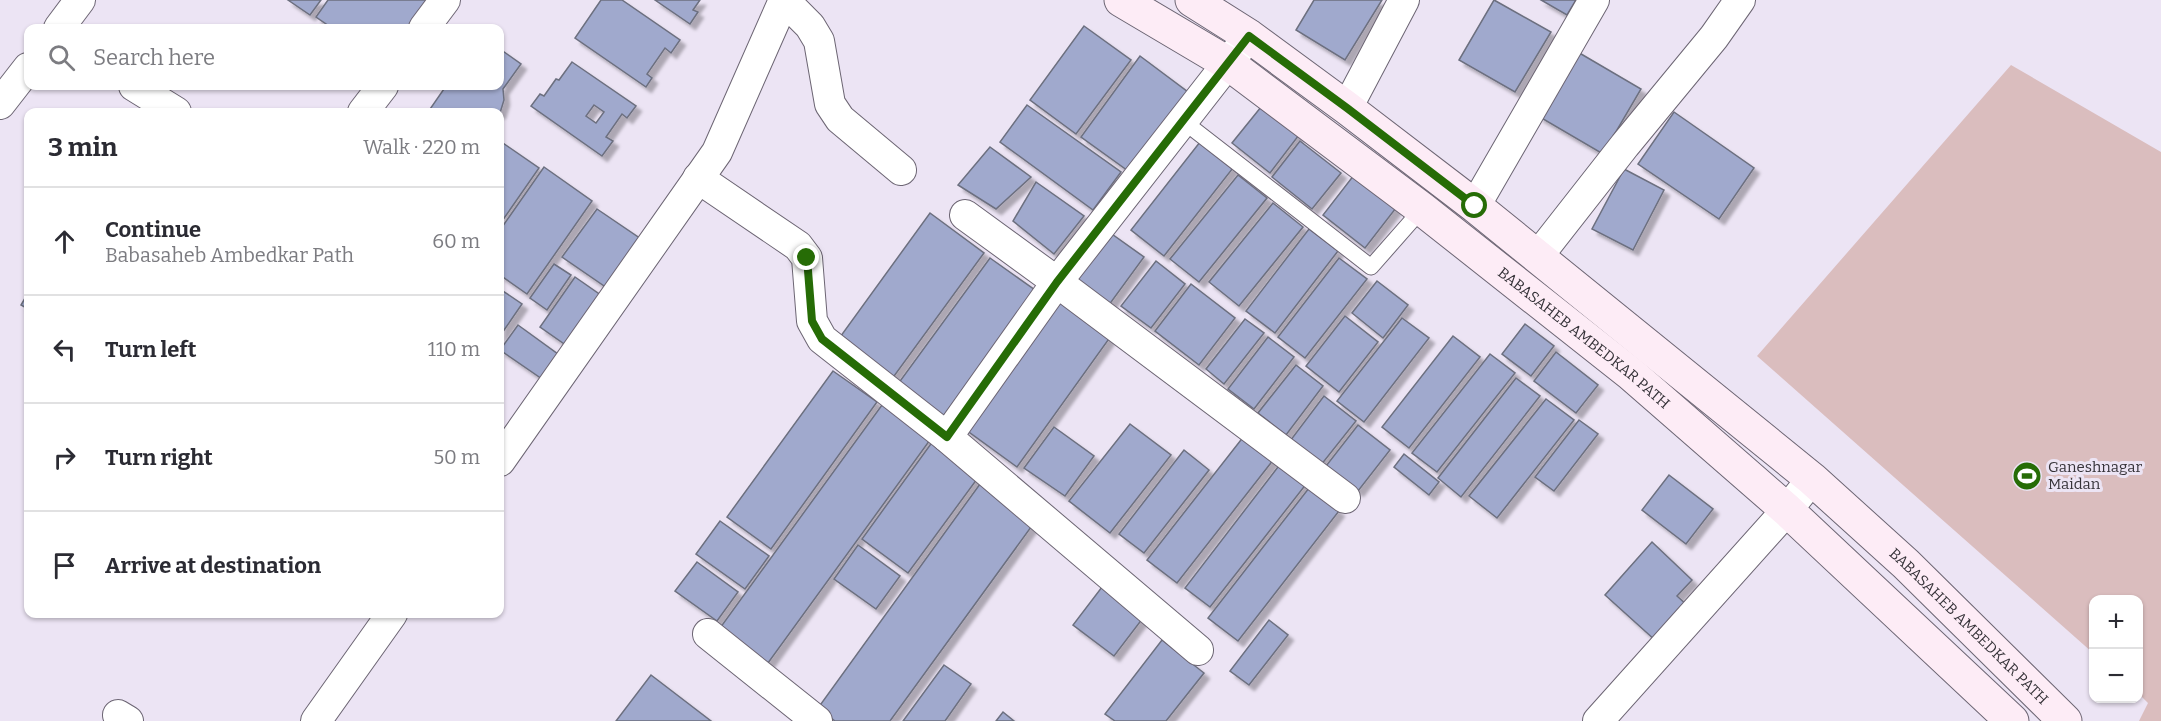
<!DOCTYPE html>
<meta charset="utf-8">
<style>
:root{--surface:#fff;--page:#f7f7f7;--text:#2b2b33;--muted:#7c7c81;--line:#e1e1e2}
body{margin:0;font-family:Bitter,serif;background:var(--page);color:var(--text)}
.controls{position:absolute;right:18px;bottom:18px;display:grid;overflow:hidden;border-radius:12px;box-shadow:0 2px 4px #0004}
.controls button{width:54px;height:54px;display:grid;place-items:center;padding:0;border:0;border-bottom:2px solid var(--line);background:var(--surface);color:var(--text);font:30px sans-serif}
.stop{position:absolute;width:18px;height:18px;margin:-14px;border:4px solid #266c06;border-radius:50%;background:#fff}
.stop.end{background:#266c06;border-color:#fff;box-shadow:0 2px 6px #0008}
.list{margin:0;padding:0;list-style:none}
h2{display:flex;justify-content:space-between;align-items:center;height:78px;margin:0;padding:0 24px;font-size:26px}
h2 small{font-size:20px;font-weight:400;color:var(--muted)}
.list li{display:grid;grid-template-columns:39px 1fr auto;gap:18px;align-items:center;box-sizing:border-box;height:108px;padding:0 24px;border-top:2px solid var(--line)}
.list b{display:block;font-size:22px;white-space:nowrap}
.list p{margin:0;font-size:20px;white-space:nowrap;color:var(--muted)}
.list em{font-size:20px;font-style:normal;color:var(--muted)}
.icon{flex:none;width:33px;height:33px;fill:none;stroke:currentColor;stroke-width:2;stroke-linecap:round;stroke-linejoin:round}
.map{position:relative;flex:none;width:2161px;height:721px;overflow:hidden}
.search{position:absolute;background:var(--surface);box-shadow:0 2px 4px #0004;left:24px;top:24px;width:480px;height:66px;display:flex;align-items:center;gap:15px;box-sizing:border-box;padding:0 21px;border-radius:12px;color:var(--muted);font-size:22px}
.panel{position:absolute;background:var(--surface);box-shadow:0 2px 4px #0004;left:24px;top:108px;width:480px;height:510px;border-radius:12px}
.map>svg:first-child{display:block}
.green{fill:#dabdbe}
.building{fill:#a0a9cd;stroke:#6c6f7f;stroke-width:1.5;fill-rule:evenodd;filter:url(#shadow)}
.lines{fill:none;stroke-linecap:round;stroke-linejoin:round}
.lane-casing{stroke:#6c6573;stroke-width:17}
.street-casing{stroke:#6c6573;stroke-width:32}
.secondary-casing{stroke:#6c6573;stroke-width:35}
.lane{stroke:#fff;stroke-width:15}
.street{stroke:#fff;stroke-width:30}
.secondary{stroke:#fdecf6;stroke-width:33}
.route{stroke:#266c06;stroke-width:8}
.labels{text-anchor:middle;dominant-baseline:central;stroke-width:6;stroke-linejoin:round;paint-order:stroke}
.street-label{font-size:15px;fill:#353238;stroke:#ece4f4}
.poi-label{font-size:15px;fill:#353238;stroke:#ece4f4;text-anchor:start}
</style>
<div class="map">
<svg width="2161" height="721" viewBox="0 0 2161 721">
<defs>
<filter id="shadow"><feDropShadow dx="5.5" dy="5.5" stdDeviation="1.5" flood-color="#0004"/></filter>
</defs>
<rect width="100%" height="100%" fill="#ece4f4"/>
<!-- green -->
<path class="green" d="M2011,65L2161,152V721H2139L2148,703L2139,694L2138,600H2094L2093,653L1757,356Z"/>
<!-- building -->
<g class="building">
<path d="M288,0H321L310,15Z"/>
<path d="M328,0H430L409,28H332L316,17Z"/>
<path d="M601,0H622L680,40L671,53L665,48L647,74L652,78L646,87L575,38Z"/>
<path d="M655,0H700L693,10L698,12L690,24Z"/>
<path d="M1314,0H1382L1345,60L1296,30Z"/>
<path d="M1494,0L1551,32L1515,92L1459,60Z"/>
<path d="M1541,0H1576L1567,15Z"/>
<path d="M1084,26L1131,60L1076,134L1030,100Z"/>
<path d="M500,49L521,64L503,89L504,100L500,113L428,112L446,86H500Z"/>
<path d="M1576,51L1641,89L1603,154L1538,116Z"/>
<path d="M1140,56L1192,95L1131,173L1081,137Z"/>
<path d="M572,62L636,106L627,118L622,114L606,137L613,141L602,156L531,106L540,94L544,96L556,79L559,80ZM594,105L604,112L596,123L586,116Z"/>
<path d="M1027,105L1121,172L1093,210L1000,142Z"/>
<path d="M1261,107L1299,135L1270,173L1232,143Z"/>
<path d="M1674,112L1754,168L1719,219L1638,164Z"/>
<path d="M500,141L539,168L500,224Z"/>
<path d="M1300,141L1341,173L1312,209L1272,177Z"/>
<path d="M1200,142L1233,168L1164,256L1131,230Z"/>
<path d="M990,147L1031,177L996,209L958,185Z"/>
<path d="M544,167L592,201L527,294L500,275V230Z"/>
<path d="M1624,169L1664,190L1633,250L1592,229Z"/>
<path d="M1238,175L1267,198L1199,282L1170,259Z"/>
<path d="M1354,175L1396,208L1365,248L1323,215Z"/>
<path d="M1036,182L1084,216L1054,254L1013,221Z"/>
<path d="M1273,203L1303,227L1239,306L1209,282Z"/>
<path d="M597,209L644,241L610,290L562,257Z"/>
<path d="M930,213L984,253L889,383L835,344Z"/>
<path d="M1102,227L1144,257L1106,309L1064,279Z"/>
<path d="M1309,229L1338,251L1275,333L1246,311Z"/>
<path d="M990,258L1035,290L940,421L895,388Z"/>
<path d="M1339,258L1367,279L1305,358L1278,337Z"/>
<path d="M1156,261L1185,284L1151,328L1121,306Z"/>
<path d="M554,264L571,275L547,310L530,298Z"/>
<path d="M575,277L605,298L570,348L540,327Z"/>
<path d="M1377,281L1408,305L1383,338L1352,313Z"/>
<path d="M1191,284L1235,318L1199,365L1155,331Z"/>
<path d="M500,289L522,304L500,336Z"/>
<path d="M28,293V309L21,305Z"/>
<path d="M1056,297L1111,336L1017,467L962,427Z"/>
<path d="M1345,316L1378,342L1339,392L1306,366Z"/>
<path d="M1402,318L1429,338L1364,422L1337,401Z"/>
<path d="M1245,319L1264,333L1224,384L1206,369Z"/>
<path d="M1525,324L1554,346L1531,376L1502,354Z"/>
<path d="M518,325L562,357L545,381L500,350Z"/>
<path d="M1453,336L1480,357L1409,448L1382,427Z"/>
<path d="M1268,337L1294,357L1254,409L1228,389Z"/>
<path d="M1556,352L1598,385L1576,413L1534,381Z"/>
<path d="M1490,354L1515,373L1437,472L1412,453Z"/>
<path d="M1296,365L1323,386L1286,435L1258,413Z"/>
<path d="M833,371L877,402L771,549L727,517Z"/>
<path d="M1516,378L1540,396L1461,497L1438,478Z"/>
<path d="M1324,396L1356,421L1321,465L1290,441Z"/>
<path d="M1546,399L1574,420L1497,518L1469,496Z"/>
<path d="M882,405L930,440L768,663L720,628Z"/>
<path d="M1579,420L1598,434L1554,491L1535,477Z"/>
<path d="M1130,424L1171,455L1110,533L1069,501Z"/>
<path d="M1358,425L1390,450L1358,491L1326,466Z"/>
<path d="M1054,427L1094,456L1065,496L1024,468Z"/>
<path d="M1244,436L1274,459L1177,583L1147,560Z"/>
<path d="M933,441L980,475L908,573L862,539Z"/>
<path d="M1184,450L1209,470L1144,553L1119,534Z"/>
<path d="M1404,454L1439,482L1429,495L1394,467Z"/>
<path d="M1281,463L1307,483L1210,607L1185,588Z"/>
<path d="M1669,475L1713,509L1686,544L1642,510Z"/>
<path d="M980,484L1034,523L890,721H835L818,708Z"/>
<path d="M1309,488L1339,511L1238,641L1208,618Z"/>
<path d="M720,521L769,556L745,589L696,554Z"/>
<path d="M1652,542L1692,580L1677,596L1688,606L1656,641L1605,595Z"/>
<path d="M858,545L900,576L876,609L834,579Z"/>
<path d="M697,562L738,592L717,621L675,591Z"/>
<path d="M1102,587L1143,618L1114,656L1073,625Z"/>
<path d="M1269,620L1288,635L1249,685L1230,671Z"/>
<path d="M1162,640L1204,673L1166,721H1115L1105,714Z"/>
<path d="M944,665L971,684L945,721H903Z"/>
<path d="M651,675L711,721H616Z"/>
<path d="M1003,712L1014,721H996Z"/>
</g>
<g class="lines">
<!-- lane casing -->
<g class="lane-casing">
<path id="lane" d="M1183,121L1371,267L1422,209"/>
</g>
<!-- street casing -->
<g class="street-casing">
<g id="street">
<path d="M784,0L810,26L819,41L830,104L840,119L901,170"/>
<path d="M59,28L80,0"/>
<path d="M424,28L445,0"/>
<path d="M134,86L176,112"/>
<path d="M0,104L28,68"/>
<path d="M1347,108L1404,0"/>
<path d="M363,112L383,86"/>
<path d="M698,178L798,246L807,258L812,321L822,339L947,437"/>
<path d="M1475,206L1594,0"/>
<path d="M965,215L1057,282L1345,498"/>
<path d="M1538,256L1625,145L1714,37L1740,0"/>
<path d="M500,461L717,152L784,0"/>
<path d="M708,634L817,721"/>
<path d="M1198,650L947,437L1057,282L1249,36"/>
<path d="M118,715L128,721"/>
<path d="M316,721L392,614"/>
<path d="M1598,721L1787,510L1812,479"/>
</g>
</g>
<!-- secondary casing -->
<g class="secondary-casing">
<g id="secondary">
<path id="s1" d="M1121,0L1229,64L1422,209L1631,374L1787,510L2012,721"/>
<path id="s2" d="M1192,0L1249,36L1347,108L1475,206L1812,479L1906,564L2065,721"/>
</g>
</g>
<!-- lane -->
<use href="#lane" class="lane"/>
<!-- street -->
<use href="#street" class="street"/>
<!-- secondary -->
<use href="#secondary" class="secondary"/>
</g>
<g class="lines">
<!-- route -->
<path class="route" d="M807,258L812,321L822,339L947,437L1057,282L1249,36L1347,108L1475,206"/>
</g>
<!-- icons -->
<defs>
<g id="stadium-disc" transform="scale(1.5)"><circle r="9.5" fill="#266c06" stroke="#ece4f4"/><path d="M0-5a6.5 5 0 1 0 0 10a6.5 5 0 1 0 0-10ZM-3.5-1.8h7v3.6h-7Z" fill="#fff"/></g>
</defs>
<g fill-rule="evenodd">
<use href="#stadium-disc" x="2027" y="476"/>
</g>
<g class="labels">
<!-- street labels -->
<g class="street-label">
<text stroke="none"><textPath href="#s1" startOffset="574">BABASAHEB AMBEDKAR PATH</textPath></text>
<text stroke="none"><textPath href="#s2" startOffset="999">BABASAHEB AMBEDKAR PATH</textPath></text>
</g>
<!-- poi labels -->
<g class="poi-label">
<text x="2048" y="467">Ganeshnagar<tspan x="2048" dy="17">Maidan</tspan></text>
</g>
</g>
</svg>
<div class="controls">
<button>+</button>
<button>−</button>
</div>
<div class="stop" style="left:1475px;top:206px"></div>
<div class="stop end" style="left:807px;top:258px"></div>
<div class="search"><svg class="icon" aria-label="search" viewBox="0 0 24 24"><circle cx="10" cy="10" r="6"/><path d="M15 15l6 6"/></svg>Search here</div>
<section class="panel">
<h2>3 min<small>Walk · 220 m</small></h2>
<ul class="list">
<li><svg class="icon" aria-label="ahead" viewBox="0 0 24 24"><path d="M12 20V5M6 11l6-6 6 6"/></svg><div><b>Continue</b><p>Babasaheb Ambedkar Path</p></div><em>60 m</em></li>
<li><svg class="icon" aria-label="left" viewBox="0 0 24 24"><path d="M17 20v-9H6M10 6l-5 5 5 5"/></svg><div><b>Turn left</b></div><em>110 m</em></li>
<li><svg class="icon" aria-label="right" viewBox="0 0 24 24"><path d="M7 20v-9h11M14 6l5 5-5 5"/></svg><div><b>Turn right</b></div><em>50 m</em></li>
<li><svg class="icon" aria-label="arrive" viewBox="0 0 24 24"><path d="M6 21V4h12l-3 4 3 4H6"/></svg><div><b>Arrive at destination</b></div></li>
</ul>
</section>
</div>
